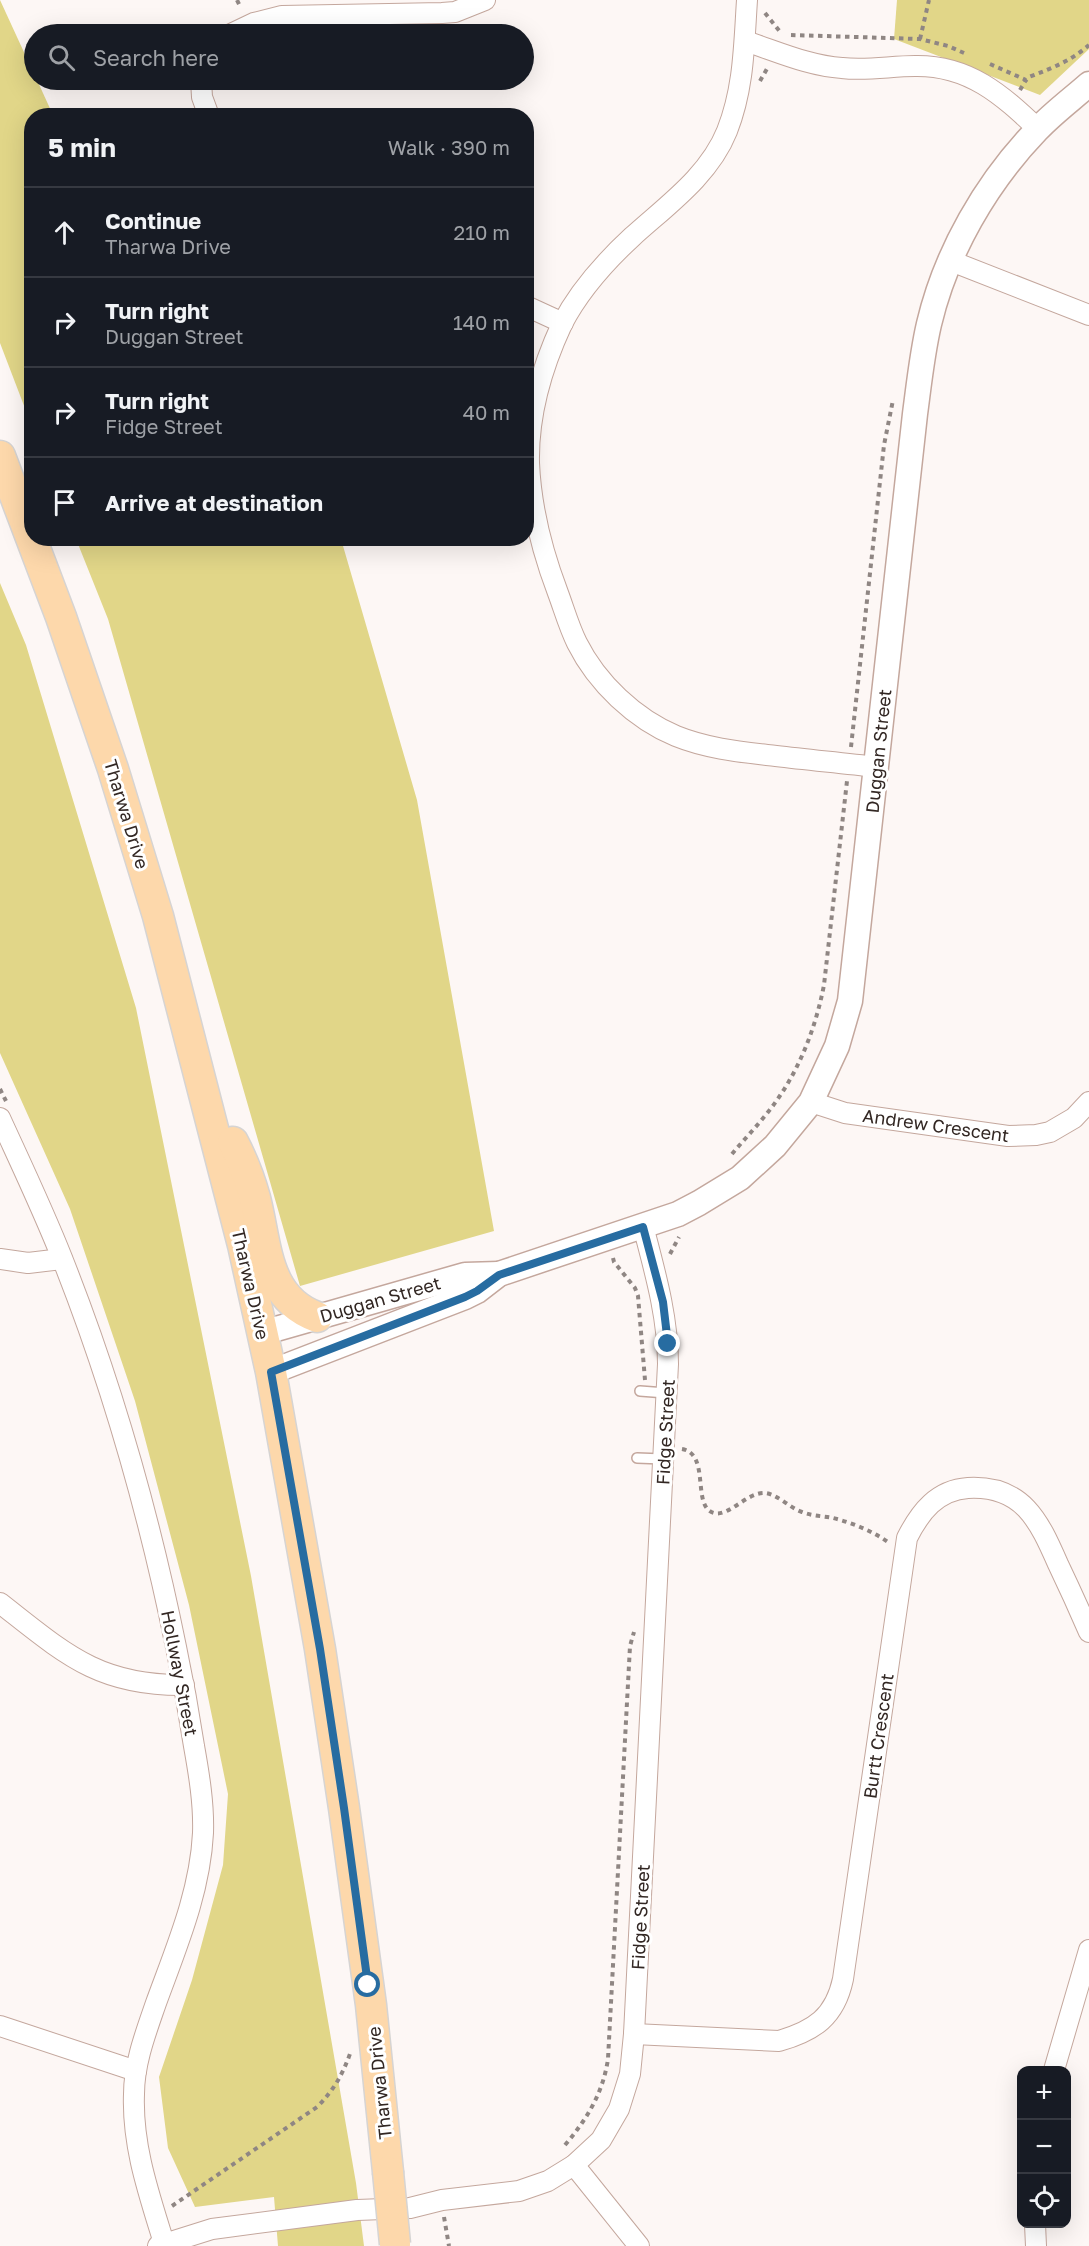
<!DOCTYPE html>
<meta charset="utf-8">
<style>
:root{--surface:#171b24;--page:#20242c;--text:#f1f3f6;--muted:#9ea1a6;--line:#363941}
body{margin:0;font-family:"Golos Text",sans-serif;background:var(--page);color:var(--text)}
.controls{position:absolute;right:18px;bottom:18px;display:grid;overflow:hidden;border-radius:12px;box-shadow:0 6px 24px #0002}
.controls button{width:54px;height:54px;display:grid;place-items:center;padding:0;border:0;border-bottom:2px solid var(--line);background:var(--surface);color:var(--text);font:30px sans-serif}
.stop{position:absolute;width:18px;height:18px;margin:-14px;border:4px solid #276ca1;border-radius:50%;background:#fff}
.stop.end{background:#276ca1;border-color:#fff;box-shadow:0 2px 6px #0008}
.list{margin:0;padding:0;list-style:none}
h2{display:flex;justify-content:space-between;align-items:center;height:78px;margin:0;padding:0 24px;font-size:26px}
h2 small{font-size:20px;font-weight:400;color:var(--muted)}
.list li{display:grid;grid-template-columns:39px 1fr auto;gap:18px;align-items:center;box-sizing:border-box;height:90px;padding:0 24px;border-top:2px solid var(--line)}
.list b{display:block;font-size:22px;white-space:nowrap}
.list p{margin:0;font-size:20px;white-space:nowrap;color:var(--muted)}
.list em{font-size:20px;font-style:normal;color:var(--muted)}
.icon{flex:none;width:33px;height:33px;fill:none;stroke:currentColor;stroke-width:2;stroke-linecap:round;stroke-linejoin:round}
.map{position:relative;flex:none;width:1089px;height:2246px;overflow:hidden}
.search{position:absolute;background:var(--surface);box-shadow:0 6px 24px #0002;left:24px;top:24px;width:510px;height:66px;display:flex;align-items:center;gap:15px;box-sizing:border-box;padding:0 21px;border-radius:33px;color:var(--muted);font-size:22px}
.panel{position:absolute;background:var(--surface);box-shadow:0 6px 24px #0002;left:24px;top:108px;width:510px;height:438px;border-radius:24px}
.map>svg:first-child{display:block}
.green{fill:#e1d688}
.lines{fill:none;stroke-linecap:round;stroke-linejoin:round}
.service-casing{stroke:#c4a79d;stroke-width:12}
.minor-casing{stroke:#c4a79d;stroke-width:22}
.tertiary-casing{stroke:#c4a79d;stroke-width:27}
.primary-casing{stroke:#d6d4d3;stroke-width:33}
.path{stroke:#8f8683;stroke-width:4;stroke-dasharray:4.5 4.5;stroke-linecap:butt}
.service{stroke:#fff;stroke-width:9}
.minor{stroke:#fff;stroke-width:20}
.tertiary{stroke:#fff;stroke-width:24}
.primary{stroke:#fdd8ab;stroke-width:30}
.primary-bridge-casing{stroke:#d6d4d3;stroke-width:33;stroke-linecap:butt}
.primary-bridge{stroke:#fdd8ab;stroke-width:30}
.route{stroke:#276ca1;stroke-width:8}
.labels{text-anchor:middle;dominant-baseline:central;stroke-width:6;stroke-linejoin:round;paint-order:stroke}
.street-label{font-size:18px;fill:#322723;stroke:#fff}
</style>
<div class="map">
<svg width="1089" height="2246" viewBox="0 0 1089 2246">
<rect width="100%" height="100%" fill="#fdf7f5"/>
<!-- green -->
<g class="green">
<path d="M0,0L34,74V80H37L53,115L32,116L31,424L0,343Z"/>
<path d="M897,0H1089V49L1040,95L894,39Z"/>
<path d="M76,539H341L417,800L494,1231L300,1286L108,619Z"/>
<path d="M0,583L26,645L136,1008L251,1576L356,2183L364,2246H278L274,2197L195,2207L168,2148L159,2077L192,1980L223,1865L228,1794L189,1605L135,1401L70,1209L0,1053Z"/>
</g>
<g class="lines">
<!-- service casing -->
<g class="service-casing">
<g id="service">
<path d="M640,1391L666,1393"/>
<path d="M637,1458L663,1459"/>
</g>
</g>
<!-- minor casing -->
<g class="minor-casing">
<g id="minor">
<path d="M747,0C744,45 744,88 727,131C709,176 666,206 632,237C605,262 579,291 562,324C542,367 528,416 529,463C531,508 542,551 558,593C564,609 569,627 577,643C597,683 635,719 676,736C708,749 742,752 776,756C809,760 843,763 876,767"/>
<path d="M231,34L254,23L282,16L442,13L455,12L485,0"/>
<path d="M745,41C776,51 809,66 842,68C867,71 891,66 915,66C969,65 1002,95 1038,129"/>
<path d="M201,80L202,97L209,116"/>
<path d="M951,261L1089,315"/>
<path d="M526,306L563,323"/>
<path d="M811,1102L845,1113L1008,1136L1036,1135L1050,1132L1074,1118L1089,1102"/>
<path d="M0,1118C21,1164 43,1210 62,1258C112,1384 149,1514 176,1647C183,1680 189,1713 194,1746C199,1774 204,1804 203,1833C200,1893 176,1948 156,2003C146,2032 134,2063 134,2094C132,2146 149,2194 164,2243"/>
<path d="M0,1259L28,1263L62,1259"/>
<path d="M0,1603C64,1653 98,1686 184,1685"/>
<path d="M0,2026L136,2071"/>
<path d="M634,2034L779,2041C814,2031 835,2017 843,1979L907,1538C920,1512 937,1490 968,1488C1023,1485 1039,1521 1058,1564C1069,1587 1079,1609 1089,1632"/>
<path d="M1054,2070L1089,1950"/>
<path d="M574,2165L639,2246"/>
<path d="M1035,2224L1036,2246"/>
<path d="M158,2246L212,2229L357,2210L410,2208L442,2200L519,2191L548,2181L574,2165L601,2140L619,2109L630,2074L634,2034L668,1364C668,1317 655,1272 643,1226"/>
</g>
</g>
<!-- tertiary casing -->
<g class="tertiary-casing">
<g id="tertiary">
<path d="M262,1333L465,1275L499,1274"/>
<path d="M271,1372L465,1297L477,1291L499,1274L678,1214L699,1203L740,1178L775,1146L811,1102L837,1046L850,1001L915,414C919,384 922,354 929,324C946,252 986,183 1037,130C1053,113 1072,99 1089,84"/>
</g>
</g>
<!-- primary casing -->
<g class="primary-casing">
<g id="primary">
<path d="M0,456L61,617L113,769L158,916L243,1245L271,1372L320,1649L344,1808L371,2005L388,2172"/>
<path d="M233,1142C242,1159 250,1180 255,1198C267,1245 265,1298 317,1317"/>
</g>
</g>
<!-- path -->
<g class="path">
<path d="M237,0L241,8"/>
<path d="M765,13L781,33"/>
<path d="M791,35L920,39L948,46L964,53"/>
<path d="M920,39L929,0"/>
<path d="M990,64L1026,80L1029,77C1052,68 1071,61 1089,45"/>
<path d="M760,81L768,67"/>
<path d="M1020,90L1026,80"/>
<path d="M851,747L884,445L893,400"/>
<path d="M0,1089L6,1101"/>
<path d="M732,1154C747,1136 764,1119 777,1100C801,1066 816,1026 824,985L847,781"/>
<path d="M670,1254L679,1237"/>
<path d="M613,1258L614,1262L635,1288L638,1296L645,1380"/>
<path d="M682,1449C711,1454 691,1507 714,1513C729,1517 747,1492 765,1493C777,1494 790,1508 802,1512C812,1516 823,1516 833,1518C853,1523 872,1531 888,1542"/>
<path d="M565,2145C587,2119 603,2093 608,2059L630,1646L634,1632"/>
<path d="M172,2206L317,2107C334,2090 343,2074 351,2051"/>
<path d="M444,2217L449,2246"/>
</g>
<!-- service -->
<use href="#service" class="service"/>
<!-- minor -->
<use href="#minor" class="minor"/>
<!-- tertiary -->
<use href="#tertiary" class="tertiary"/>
<!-- primary -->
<use href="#primary" class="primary"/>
<!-- primary-bridge casing -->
<g class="primary-bridge-casing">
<path id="primary-bridge" d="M388,2172L395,2244"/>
</g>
<!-- primary-bridge -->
<use href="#primary-bridge" class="primary-bridge"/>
</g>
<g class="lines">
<!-- route -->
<path class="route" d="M368,1985L344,1808L320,1649L271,1372L465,1297L477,1291L499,1275L643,1227L663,1302L668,1344"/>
</g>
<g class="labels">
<!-- street labels -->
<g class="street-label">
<text transform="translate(878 751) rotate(-84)">Duggan Street</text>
<text transform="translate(127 814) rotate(73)">Tharwa Drive</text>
<text transform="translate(936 1125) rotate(8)">Andrew Crescent</text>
<text transform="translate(251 1284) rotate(77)">Tharwa Drive</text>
<text transform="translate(380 1299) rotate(-16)">Duggan Street</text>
<text transform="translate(665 1432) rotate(-87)">Fidge Street</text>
<text transform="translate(180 1673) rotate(79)">Hollway Street</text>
<text transform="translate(878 1736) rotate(-82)">Burtt Crescent</text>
<text transform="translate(640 1917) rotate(-87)">Fidge Street</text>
<text transform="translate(379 2083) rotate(-96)">Tharwa Drive</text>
</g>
</g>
</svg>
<div class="controls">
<button>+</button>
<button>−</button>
<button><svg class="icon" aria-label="locate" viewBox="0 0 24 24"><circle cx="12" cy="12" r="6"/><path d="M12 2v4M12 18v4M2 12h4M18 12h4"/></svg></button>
</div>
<div class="stop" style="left:368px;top:1985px"></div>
<div class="stop end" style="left:668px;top:1344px"></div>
<div class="search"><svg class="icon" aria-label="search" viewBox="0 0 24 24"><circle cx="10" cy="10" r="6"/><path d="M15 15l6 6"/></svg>Search here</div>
<section class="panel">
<h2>5 min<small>Walk · 390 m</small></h2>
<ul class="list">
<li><svg class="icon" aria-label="ahead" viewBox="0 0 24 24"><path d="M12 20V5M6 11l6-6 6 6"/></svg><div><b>Continue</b><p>Tharwa Drive</p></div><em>210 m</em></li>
<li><svg class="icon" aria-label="right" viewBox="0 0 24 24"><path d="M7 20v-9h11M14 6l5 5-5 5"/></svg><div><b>Turn right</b><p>Duggan Street</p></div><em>140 m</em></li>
<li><svg class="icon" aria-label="right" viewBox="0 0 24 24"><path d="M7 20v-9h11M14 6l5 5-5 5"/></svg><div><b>Turn right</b><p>Fidge Street</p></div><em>40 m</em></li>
<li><svg class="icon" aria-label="arrive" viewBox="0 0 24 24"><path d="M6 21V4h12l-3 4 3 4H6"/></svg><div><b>Arrive at destination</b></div></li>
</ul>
</section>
</div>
